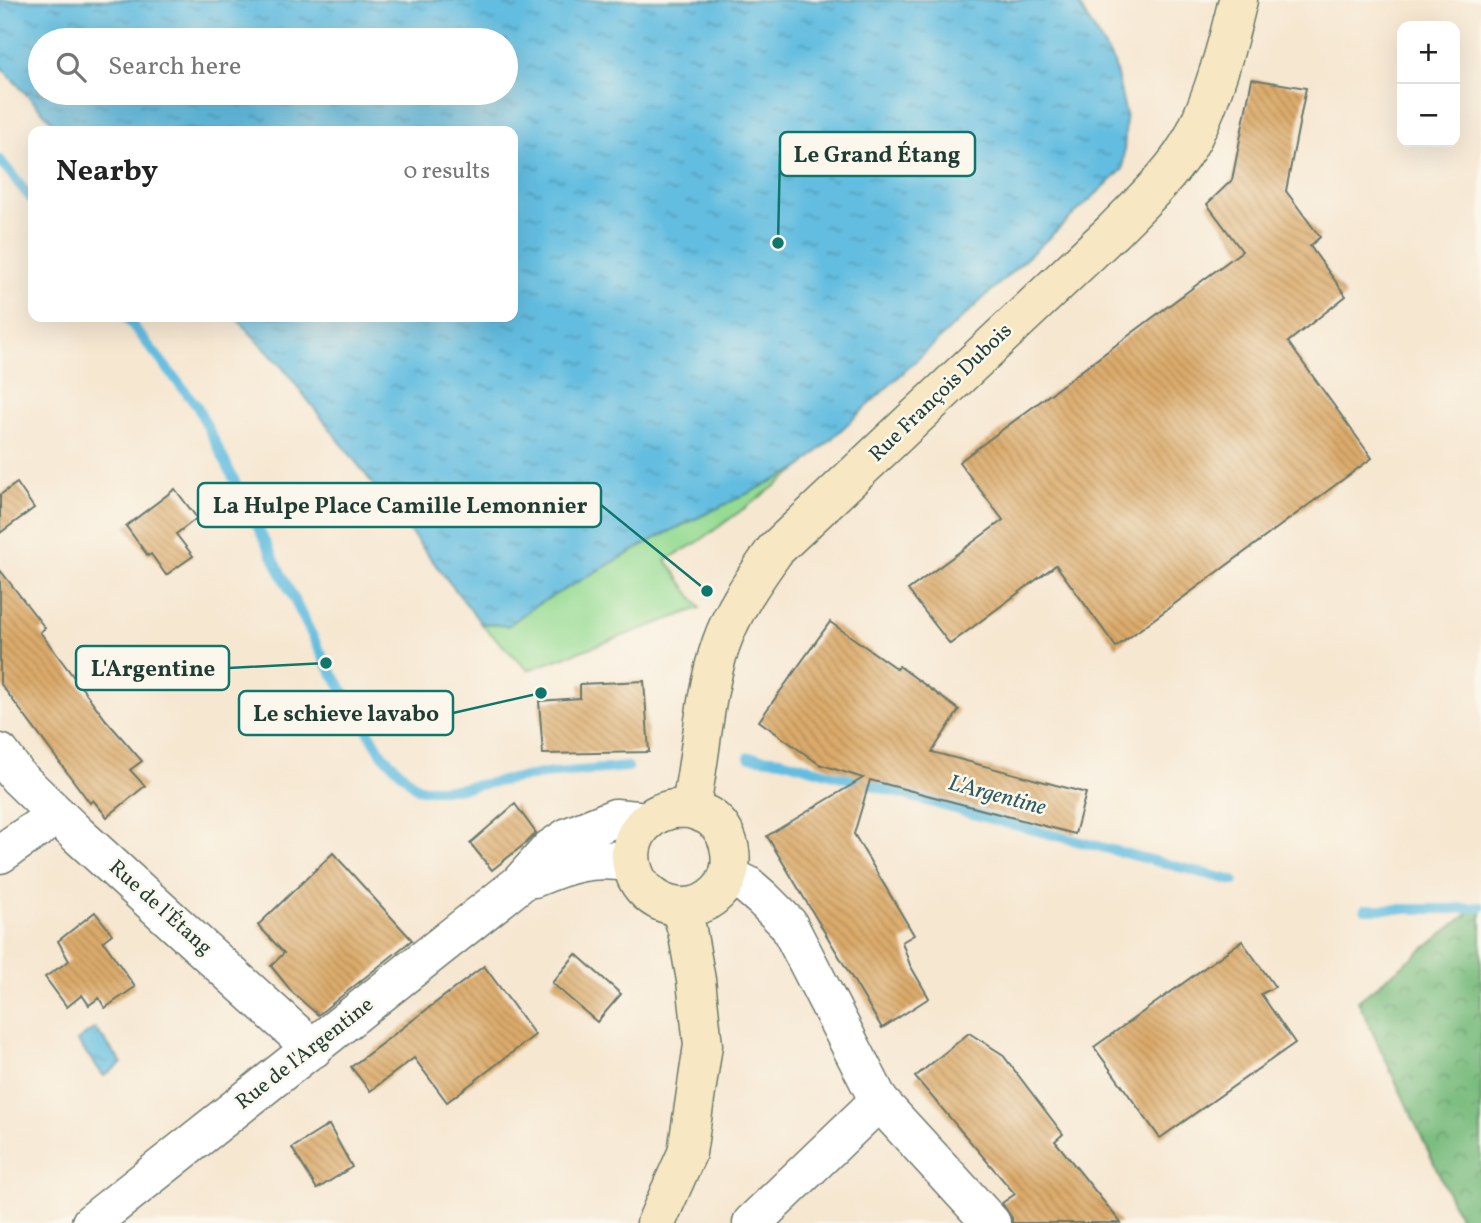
<!DOCTYPE html>
<meta charset="utf-8">
<style>
:root{--surface:#fff;--page:#f6f6f6;--text:#222;--muted:#767676;--line:#e0e0e0}
body{margin:0;font-family:Vollkorn,serif;background:var(--page);color:var(--text)}
.controls{position:absolute;right:21px;top:21px;display:grid;overflow:hidden;border-radius:14px;box-shadow:0 7px 28px #0002}
.controls button{width:63px;height:63px;display:grid;place-items:center;padding:0;border:0;border-bottom:2px solid var(--line);background:var(--surface);color:var(--text);font:35px sans-serif}
.list{margin:0;padding:0;list-style:none}
h2{display:flex;justify-content:space-between;align-items:center;height:91px;margin:0;padding:0 28px;font-size:30px}
h2 small{font-size:23px;font-weight:400;color:var(--muted)}
.icon{flex:none;width:38px;height:38px;fill:none;stroke:currentColor;stroke-width:2;stroke-linecap:round;stroke-linejoin:round}
.map{position:relative;flex:none;width:1481px;height:1223px;overflow:hidden}
.search{position:absolute;background:var(--surface);box-shadow:0 7px 28px #0002;left:28px;top:28px;width:490px;height:77px;display:flex;align-items:center;gap:18px;box-sizing:border-box;padding:0 24px;border-radius:38px;color:var(--muted);font-size:26px}
.panel{position:absolute;background:var(--surface);box-shadow:0 7px 28px #0002;left:28px;top:126px;width:490px;height:196px;border-radius:14px}
.map>svg:first-child{display:block}
.green{fill:#96db93;stroke:#5a8c64;stroke-width:2}
.forest{fill:url(#forest-crowns);stroke:#4c7c58;stroke-width:2}
.water{fill:url(#water-ripples);stroke:#417d8a;stroke-width:2;fill-rule:evenodd}
.lines{fill:none;stroke-linecap:round;stroke-linejoin:round}
.stream{stroke:#63bde0;stroke-width:10}
.building{fill:url(#building-back-hatch)}
.minor-casing{stroke:#6a786b;stroke-width:41}
.secondary-casing{stroke:#6a786b;stroke-width:41}
.minor{stroke:#fff;stroke-width:38}
.secondary{stroke:#f7e8c3;stroke-width:38}
.labels{text-anchor:middle;dominant-baseline:central;stroke-width:5;stroke-linejoin:round;paint-order:stroke}
.street-label{font-size:21px;fill:#1f3d34;stroke:#fbf7ec}
.water-label{font-size:23px;font-style:italic;fill:#305d5f;stroke:#fbf7ec}
.leader{fill:none;stroke:#0f766e;stroke-width:2.5}
.callout-dot{fill:#0f766e;stroke:#fbf7ec;stroke-width:2.5}
.callout{fill:#fbf7ec;stroke:#0f766e;stroke-width:2.5}
.callout-label{font-size:23px;text-anchor:middle;font-weight:bold;fill:#1f3d34}
</style>
<div class="map">
<svg width="1481" height="1223" viewBox="0 0 1481 1223">
<defs>
<pattern id="forest-crowns" width="20" height="18" patternUnits="userSpaceOnUse" patternTransform="scale(1.75)"><rect width="20" height="18" fill="#78bb7d"/><path d="M2 6a3 3 0 1 1 6 0M12 15a3 3 0 1 1 6 0" fill="none" stroke="#629967"/></pattern>
<pattern id="water-ripples" width="26" height="14" patternUnits="userSpaceOnUse" patternTransform="scale(1.75)"><rect width="26" height="14" fill="#63bde0"/><path d="M2 4q2-2 4 0t4 0M15 11q2-2 4 0t4 0" fill="none" stroke="#519bb6"/></pattern>
<pattern id="building-back-hatch" width="6" height="6" patternUnits="userSpaceOnUse" patternTransform="scale(1.75)"><rect width="6" height="6" fill="#dcab6b"/><path d="M-1 5l2 2M0 0l6 6M5-1l2 2" fill="none" stroke="#b28c59"/></pattern>
</defs>
<rect width="100%" height="100%" fill="#fbf7ec"/>
<filter id="ink" filterUnits="userSpaceOnUse"><feTurbulence type="fractalNoise" baseFrequency=".0143" numOctaves="2"/><feDisplacementMap in="SourceGraphic" scale="14" xChannelSelector="R" yChannelSelector="G"/><feConvolveMatrix kernelMatrix="1 2 1 2 8 2 1 2 1" color-interpolation-filters="sRGB"/></filter>
<filter id="wash" filterUnits="userSpaceOnUse"><feTurbulence type="fractalNoise" baseFrequency=".00686" numOctaves="4" result="noise"/><feDisplacementMap in="SourceGraphic" scale="28" xChannelSelector="R" yChannelSelector="G"/><feGaussianBlur stdDeviation="1.57" result="paint"/><feColorMatrix in="noise" values="0 0 0 0 0 0 0 0 0 0 0 0 0 0 0 0 0 1.4 0 .05"/><feComposite in="paint" operator="in"/></filter>
<g filter="url(#wash)">
<rect width="100%" height="100%" fill="#f6e7d1"/>
<!-- green -->
<path class="green" d="M800,468L698,542L666,560L700,608L528,670L480,623L508,625L533,607L660,536Z"/>
<!-- forest -->
<path class="forest" d="M1481,903V1223H1462L1358,1001Z"/>
<!-- water -->
<g class="water">
<path d="M0,0H1076L1114,63L1126,115L1123,169L800,468L660,536L533,607L508,626L481,623L282,367L235,317H513V131H61L0,66ZM40,40H506V93H40Z"/>
<path d="M95,1028L122,1063L104,1076L77,1041Z"/>
</g>
<g class="lines">
<!-- stream -->
<g class="stream">
<path d="M0,160L33,201"/>
<path d="M126,317L197,406L326,663L383,755L418,789H455L542,774L628,767"/>
<path d="M749,757L781,760L987,818L1234,881"/>
<path d="M1365,909H1450L1481,907"/>
</g>
</g>
<g id="blocks">
<!-- building -->
<g class="building">
<path d="M1252,79L1306,88L1286,191L1320,237L1310,246L1346,296L1288,342L1372,458L1116,647L1056,565L950,644L908,590L1003,520L959,462L1242,251L1207,204L1232,180Z"/>
<path d="M17,483L34,508L0,533V495Z"/>
<path d="M175,489L197,518L176,534L193,556L166,575L151,554L148,556L126,526Z"/>
<path d="M0,570L45,628L40,632L106,720L142,761L130,770L145,786L107,817L93,800L90,803L0,683Z"/>
<path d="M830,622L897,669L899,666L959,710L932,752L1086,793L1075,834L870,780L854,834L914,935L902,942L910,965L929,998L882,1028L767,836L863,778L819,764L759,721Z"/>
<path d="M644,681L649,752L543,754L539,701L580,698V684Z"/>
<path d="M515,804L536,833L526,843L492,870L470,843Z"/>
<path d="M333,853L412,940L318,1015L292,992L271,966L284,953L258,925Z"/>
<path d="M95,912L112,934L103,941L135,987L105,1008L99,998L89,1005L82,995L67,1007L45,977L69,961L58,941Z"/>
<path d="M1242,941L1275,987L1261,994L1295,1043L1160,1138L1094,1047Z"/>
<path d="M576,954L621,994L597,1022L552,983Z"/>
<path d="M484,966L535,1035L447,1102L414,1058L370,1091L351,1067Z"/>
<path d="M969,1033L1002,1054L1063,1134L1055,1141L1121,1223H1012V1218L1002,1203L1015,1194L915,1077Z"/>
<path d="M329,1125L352,1167L317,1189L292,1148Z"/>
</g>
</g>
</g>
<g filter="url(#ink)">
<use href="#blocks" fill-opacity="0" stroke="#6a786b" stroke-width="2"/>
<g class="lines">
<!-- minor casing -->
<g class="minor-casing">
<g id="minor">
<path d="M0,753L18,777L78,835L313,1049"/>
<path d="M0,854L57,815"/>
<path d="M728,876L747,885L763,899L788,924L879,1101L991,1223"/>
<path d="M534,878C569,863 592,856 631,863"/>
<path d="M91,1223L519,884L550,849L568,837L615,818L648,821"/>
<path d="M752,1223L879,1101"/>
</g>
</g>
<!-- secondary casing -->
<g class="secondary-casing">
<g id="secondary">
<path d="M690,809C702,754 703,697 721,644C733,609 754,580 775,550L1113,231C1141,202 1174,173 1193,137C1214,95 1227,46 1238,0"/>
<path d="M690,809C697,811 705,814 710,817C734,834 738,873 717,893C690,920 645,905 634,872C624,844 641,817 669,810C675,808 684,809 690,809Z"/>
<path d="M656,1223L687,1153L703,1045L696,980L687,930L680,908"/>
</g>
</g>
<!-- minor -->
<use href="#minor" class="minor"/>
<!-- secondary -->
<use href="#secondary" class="secondary"/>
</g>
</g>
<g class="labels">
<!-- street labels -->
<g class="street-label">
<text transform="translate(941 393) rotate(-44)">Rue François Dubois</text>
<text transform="translate(160 908) rotate(42)">Rue de l'Étang</text>
<text transform="translate(305 1054) rotate(-38)">Rue de l'Argentine</text>
</g>
<!-- water labels -->
<g class="water-label">
<text transform="translate(997 796) rotate(15)">L'Argentine</text>
</g>
</g>
<!-- callouts -->
<path class="leader" d="M778 243L780 154M707 591L601 505M326 663L229 668M541 693L453 713"/>
<g class="callout-dot">
<circle cx="778" cy="243" r="7"/>
<circle cx="707" cy="591" r="7"/>
<circle cx="326" cy="663" r="7"/>
<circle cx="541" cy="693" r="7"/>
</g>
<g class="callout">
<rect x="780" y="132" width="195" height="44" rx="7"/>
<rect x="198" y="483" width="403" height="44" rx="7"/>
<rect x="76" y="646" width="153" height="44" rx="7"/>
<rect x="239" y="691" width="214" height="44" rx="7"/>
</g>
<g class="callout-label">
<text x="877" y="162">Le Grand Étang</text>
<text x="400" y="513">La Hulpe Place Camille Lemonnier</text>
<text x="153" y="676">L'Argentine</text>
<text x="346" y="721">Le schieve lavabo</text>
</g>
</svg>
<div class="controls">
<button>+</button>
<button>−</button>
</div>
<div class="search"><svg class="icon" aria-label="search" viewBox="0 0 24 24"><circle cx="10" cy="10" r="6"/><path d="M15 15l6 6"/></svg>Search here</div>
<section class="panel">
<h2>Nearby<small>0 results</small></h2>
<ul class="list">
</ul>
</section>
</div>
